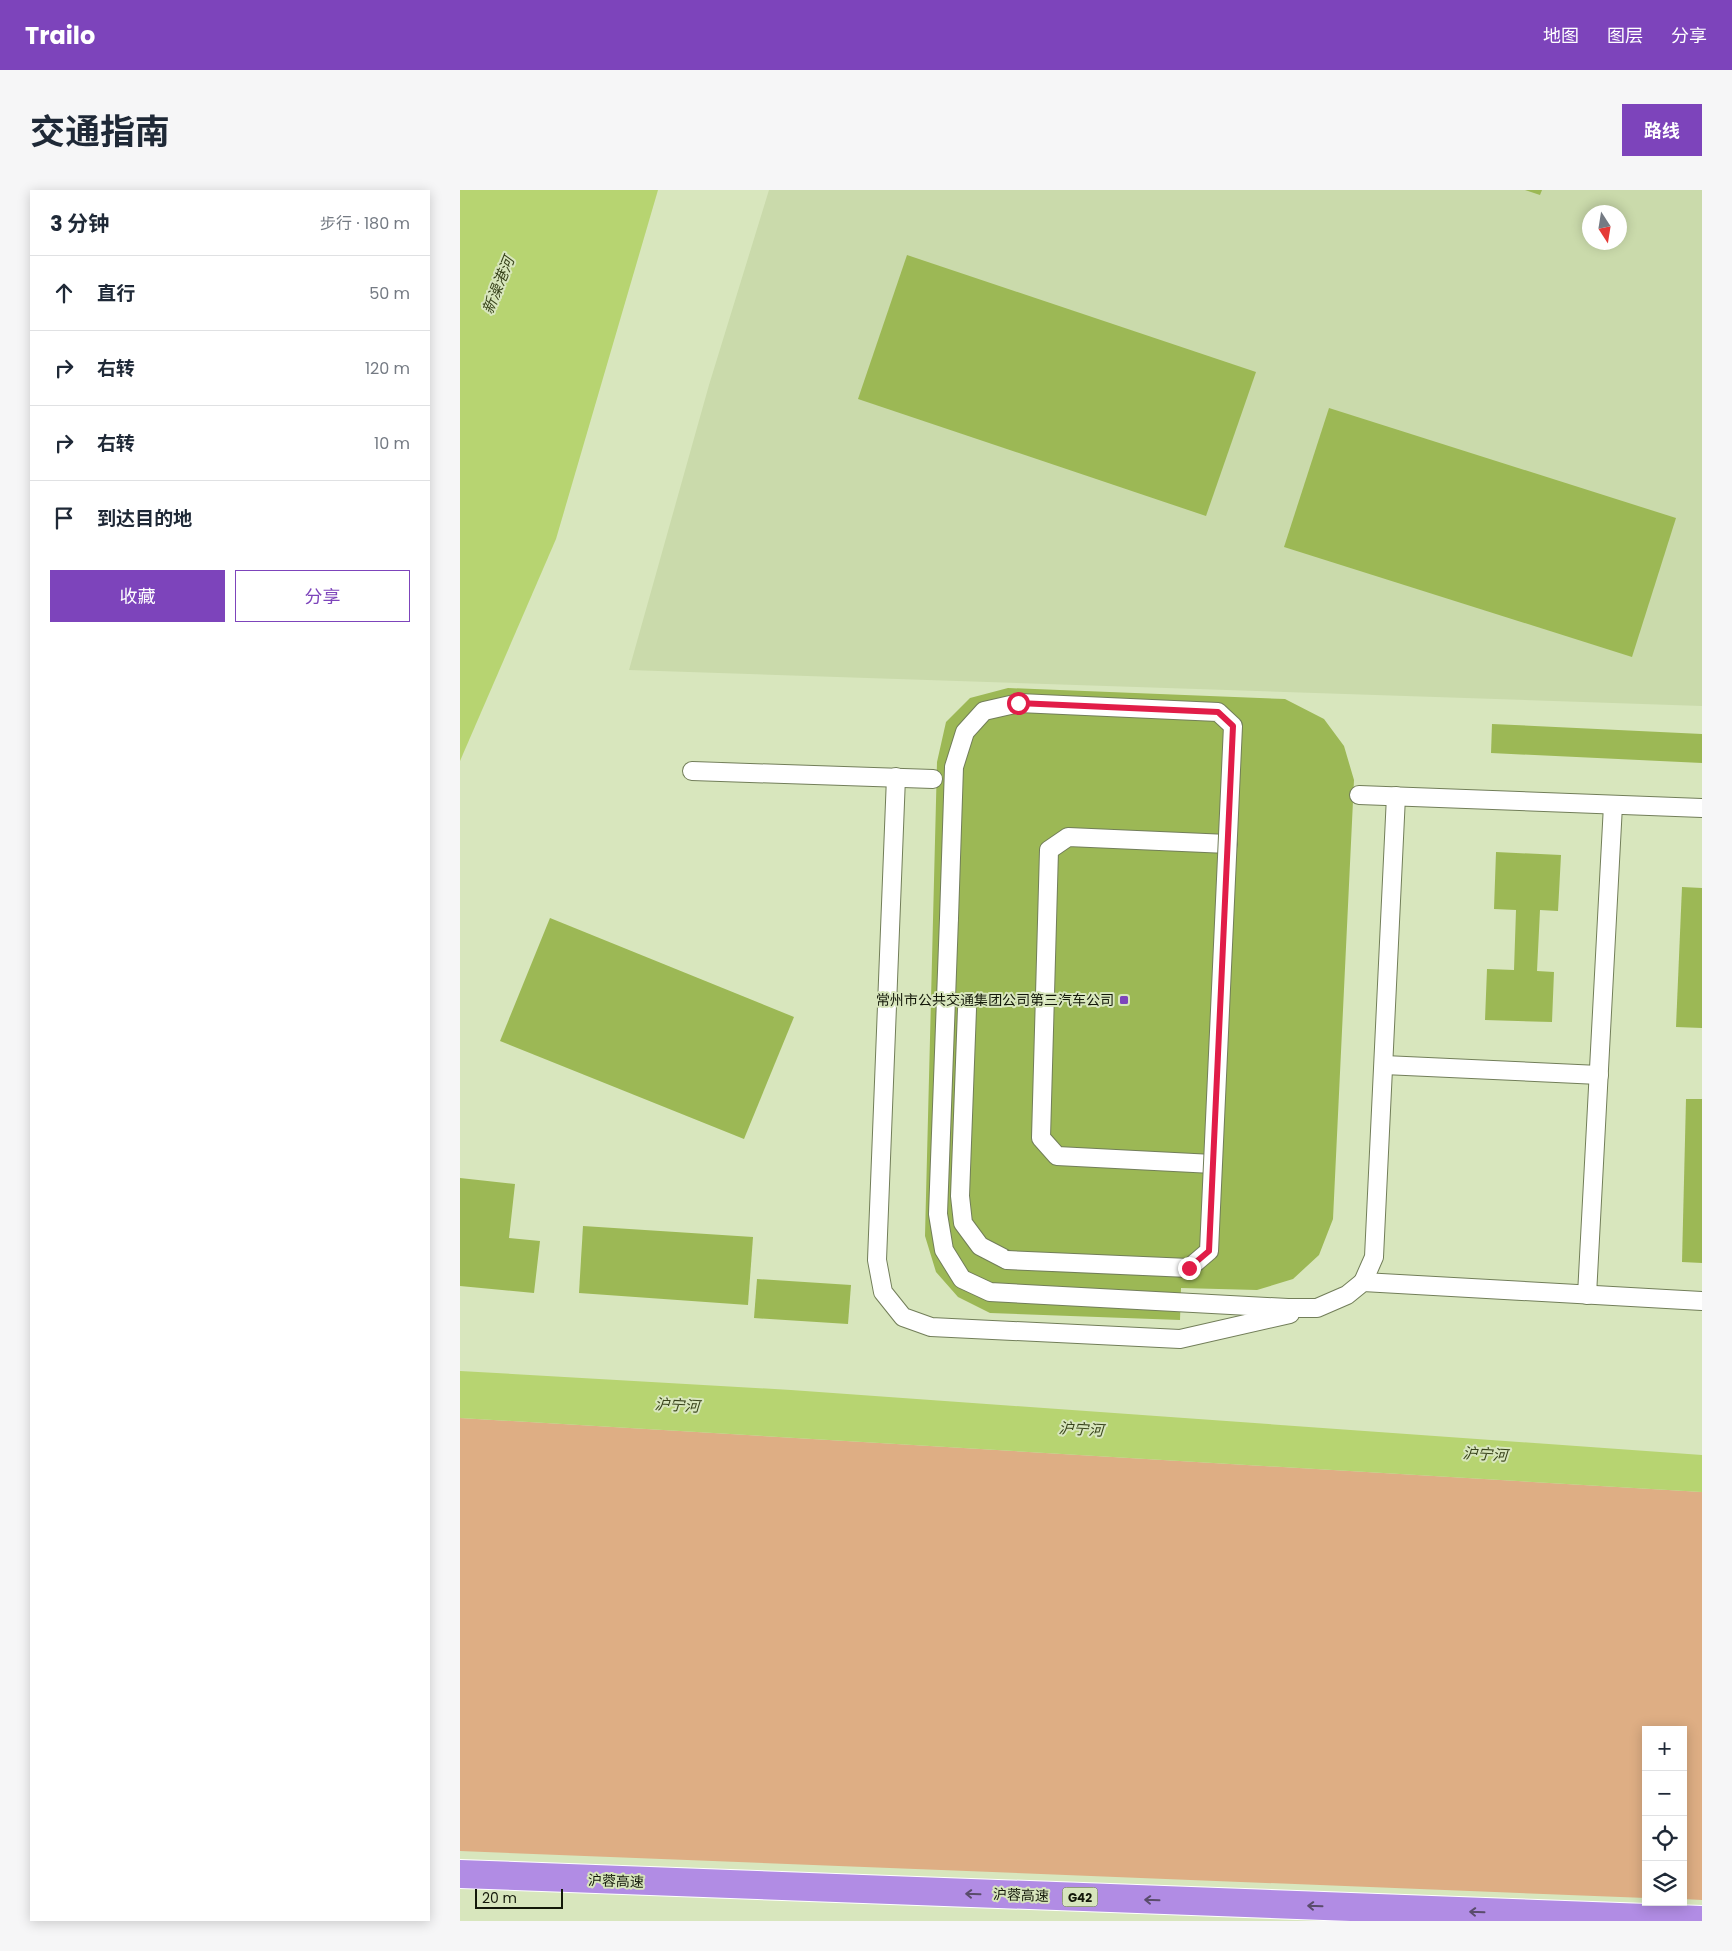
<!DOCTYPE html>
<html lang="zh">
<meta charset="utf-8">
<style>
:root{--surface:#fff;--page:#f6f6f7;--text:#1f2937;--muted:#747a83;--line:#e0e1e3;--accent:#7d44bb}
body{margin:0;font-family:Poppins,"Noto Sans SC",sans-serif;background:var(--page);color:var(--text)}
.controls{position:absolute;right:15px;bottom:15px;display:grid;overflow:hidden;border-radius:0px;box-shadow:0 2px 12px #0003}
.controls button{width:45px;height:45px;display:grid;place-items:center;padding:0;border:0;border-bottom:1px solid var(--line);background:var(--surface);color:var(--text);font:25px sans-serif}
.compass{position:absolute;left:1122px;top:15px;width:45px;height:45px;border-radius:50%;background:var(--surface);box-shadow:0 2px 12px #0003;rotate:168deg}
.scale{position:absolute;left:15px;bottom:12px;width:88px;box-sizing:border-box;padding-left:5px;border:2px solid #131809;border-top:0;font-size:14px;line-height:18px;white-space:nowrap;color:#131809;-webkit-text-stroke:4px #d8e6bd;paint-order:stroke}
.stop{position:absolute;width:15px;height:15px;margin:-11px;border:4px solid #e11d48;border-radius:50%;background:#fff}
.stop.end{background:#e11d48;border-color:#fff;box-shadow:0 1px 5px #0008}
.list{margin:0;padding:0;list-style:none}
h2{display:flex;justify-content:space-between;align-items:center;height:65px;margin:0;padding:0 20px;font-size:21px}
h2 small{font-size:16px;font-weight:400;color:var(--muted)}
.list li{display:grid;grid-template-columns:32px 1fr auto;gap:15px;align-items:center;box-sizing:border-box;height:75px;padding:0 20px;border-top:1px solid var(--line)}
.list b{display:block;font-size:19px;white-space:nowrap}
.list em{font-size:16px;font-style:normal;color:var(--muted)}
.actions{display:flex;gap:10px;padding:15px 20px}
.actions a{flex:1;padding:11px 0;border:1px solid var(--accent);border-radius:0px;text-align:center;font-size:18px;color:var(--accent)}
.actions .main{background:var(--accent);color:#fff}
.icon{flex:none;width:28px;height:28px;fill:none;stroke:currentColor;stroke-width:2;stroke-linecap:round;stroke-linejoin:round}
.map{position:relative;flex:none;width:1242px;height:1731px;overflow:hidden;border-radius:0px}
header{display:flex;align-items:center;gap:30px;box-sizing:border-box;height:70px;padding:0 25px;background:var(--accent);color:#fff}
header strong{font-size:24px}
nav{display:flex;gap:28px;margin-inline-start:auto;font-size:18px}
.intro{display:flex;align-items:center;justify-content:space-between;box-sizing:border-box;height:120px;padding:0 30px}
h1{margin:0;font-size:35px}
.button{padding:12px 22px;border-radius:0px;background:var(--accent);color:#fff;font-size:18px;font-weight:700}
main{display:flex;gap:30px;padding:0 30px}
aside{flex:1;background:var(--surface);border-radius:0px;box-shadow:0 2px 12px #0003}
.map>svg:first-child{display:block}
.built{fill:#cadaab;fill-rule:evenodd}
.green{fill:#deae84}
.water{fill:#b7d471}
.building{fill:#9cb855}
.lines{fill:none;stroke-linecap:round;stroke-linejoin:round}
.lane-casing{stroke:#727e59;stroke-width:20}
.highway-casing{stroke:#fff;stroke-width:30}
.lane{stroke:#fff;stroke-width:18}
.highway{stroke:#b18ce4;stroke-width:28}
.lane-bridge-casing{stroke:#727e59;stroke-width:20;stroke-linecap:butt}
.lane-bridge{stroke:#fff;stroke-width:18}
.oneway{stroke:#5a4c6c}
.route{stroke:#e11d48;stroke-width:6}
.poi-dot{fill:#7d44bb;stroke:#d8e6bd;stroke-width:2}
.labels{text-anchor:middle;dominant-baseline:central;stroke-width:4;stroke-linejoin:round;paint-order:stroke}
.shield{fill:#d8e6bd;stroke:#4e563f;stroke-width:1}
.shield-label{font-size:12px;font-weight:bold;fill:#131809}
.poi-label{font-size:14px;fill:#131809;stroke:#d8e6bd;text-anchor:end}
.street-label{font-size:14px;fill:#131809;stroke:#d8e6bd}
.water-label{font-size:15px;font-style:italic;fill:#38431b;stroke:#d8e6bd}
</style>
<header>
<strong>Trailo</strong>
<nav><a>地图</a><a>图层</a><a>分享</a></nav>
</header>
<div class="intro"><h1>交通指南</h1><a class="button">路线</a></div>
<main>
<aside>
<h2>3 分钟<small>步行 · 180 m</small></h2>
<ul class="list">
<li><svg class="icon" aria-label="ahead" viewBox="0 0 24 24"><path d="M12 20V5M6 11l6-6 6 6"/></svg><div><b>直行</b></div><em>50 m</em></li>
<li><svg class="icon" aria-label="right" viewBox="0 0 24 24"><path d="M7 20v-9h11M14 6l5 5-5 5"/></svg><div><b>右转</b></div><em>120 m</em></li>
<li><svg class="icon" aria-label="right" viewBox="0 0 24 24"><path d="M7 20v-9h11M14 6l5 5-5 5"/></svg><div><b>右转</b></div><em>10 m</em></li>
<li><svg class="icon" aria-label="arrive" viewBox="0 0 24 24"><path d="M6 21V4h12l-3 4 3 4H6"/></svg><div><b>到达目的地</b></div></li>
</ul>
<div class="actions"><a class="main">收藏</a><a>分享</a></div>
</aside>
<div class="map">
<svg width="1242" height="1731" viewBox="0 0 1242 1731">
<rect width="100%" height="100%" fill="#d8e6bd"/>
<!-- built -->
<path class="built" d="M309,0H1242V516L169,480L249,195ZM1130,22H1160V52H1130Z"/>
<!-- green -->
<path class="green" d="M0,1228L1242,1302V1710L1223,1709V1540H1186V1708L0,1661Z"/>
<!-- water -->
<g class="water">
<path d="M0,0H198L96,349L0,571Z"/>
<path d="M0,1181L331,1200L1242,1265V1302L0,1228Z"/>
</g>
<!-- building -->
<g class="building">
<path d="M1065,0H1082L1080,5Z"/>
<path d="M447,65L796,182L746,326L398,209Z"/>
<path d="M869,218L1216,328L1172,467L824,357Z"/>
<path d="M548,498L825,509L864,529L884,556L894,590L873,1029L859,1065L833,1089L797,1100L721,1098L720,1130L530,1123L498,1107L476,1082L465,1046L477,572L486,532L510,508Z"/>
<path d="M1032,534L1242,544V573L1031,563Z"/>
<path d="M1036,662L1101,665L1098,721L1080,720L1077,781L1094,782L1092,832L1025,830L1027,779L1054,780L1056,720L1034,719Z"/>
<path d="M1222,697L1242,698V838L1216,837Z"/>
<path d="M90,728L334,827L284,949L40,851Z"/>
<path d="M1226,909H1242V1073L1222,1072Z"/>
<path d="M0,988L55,994L49,1048L80,1051L74,1103L0,1096Z"/>
<path d="M123,1036L293,1047L288,1115L119,1103Z"/>
<path d="M297,1089L391,1095L388,1134L294,1128Z"/>
</g>
<g class="lines">
<!-- lane casing -->
<g class="lane-casing">
<g id="lane">
<path d="M232,581L473,589"/>
<path d="M436,587L417,1070L423,1102L443,1127L471,1137L720,1149L830,1124"/>
<path d="M899,605L1242,618"/>
<path d="M489,728L478,1024L484,1060L502,1089L530,1102L828,1118H857L887,1105L903,1092L1242,1111"/>
<path d="M507,819L500,1006L503,1033L520,1056L547,1070"/>
<path d="M924,875L1139,885"/>
<path d="M753,974L597,966L581,948L589,660L608,647L768,654"/>
<path d="M903,1092L914,1067L936,606"/>
<path d="M1127,1105L1153,615"/>
</g>
</g>
<!-- highway casing -->
<g class="highway-casing">
<path id="highway" d="M0,1684L1242,1730"/>
</g>
<!-- lane -->
<use href="#lane" class="lane"/>
<!-- highway -->
<use href="#highway" class="highway"/>
<!-- lane-bridge casing -->
<g class="lane-bridge-casing">
<path id="lane-bridge" d="M489,728L494,577L505,542L524,521L559,513L758,522L773,536L749,1061L729,1078L547,1070"/>
</g>
<!-- lane-bridge -->
<use href="#lane-bridge" class="lane-bridge"/>
</g>
<!-- one-way arrows -->
<defs><path id="oneway-shaft" d="M-6 0H5M1.5-3L5.5 0L1.5 3" fill="none" stroke-width="1.6" stroke-linecap="round" stroke-linejoin="round" transform="scale(1.25)"/></defs>
<g class="oneway">
<use href="#oneway-shaft" transform="translate(513 1704) rotate(-178)"/>
<use href="#oneway-shaft" transform="translate(692 1710) rotate(-178)"/>
<use href="#oneway-shaft" transform="translate(855 1716) rotate(-178)"/>
<use href="#oneway-shaft" transform="translate(1017 1722) rotate(-178)"/>
</g>
<g class="lines">
<!-- route -->
<path class="route" d="M558,513L758,522L773,536L749,1061L729,1078"/>
</g>
<!-- markers -->
<rect class="poi-dot" x="659" y="805" width="10" height="10" rx="2.5"/>
<g class="labels">
<!-- shield labels -->
<rect class="shield" x="602.5" y="1697.5" width="35" height="19" rx="4"/>
<g class="shield-label">
<text x="620" y="1707">G42</text>
</g>
<!-- poi labels -->
<g class="poi-label">
<text x="654" y="810">常州市公共交通集团公司第三汽车公司</text>
</g>
<!-- street labels -->
<g class="street-label">
<text transform="translate(156 1691) rotate(2)">沪蓉高速</text>
<text transform="translate(561 1705) rotate(2)">沪蓉高速</text>
</g>
<!-- water labels -->
<g class="water-label">
<text transform="translate(38 95) rotate(-68)">新澡港河</text>
<text transform="translate(217 1215) rotate(3)">沪宁河</text>
<text transform="translate(621 1239) rotate(3)">沪宁河</text>
<text transform="translate(1025 1264) rotate(3)">沪宁河</text>
</g>
</g>
</svg>
<div class="controls">
<button>+</button>
<button>−</button>
<button><svg class="icon" aria-label="locate" viewBox="0 0 24 24"><circle cx="12" cy="12" r="6"/><path d="M12 2v4M12 18v4M2 12h4M18 12h4"/></svg></button>
<button><svg class="icon" aria-label="layers" viewBox="0 0 24 24"><path d="M12 4l9 5-9 5-9-5zM3 14l9 5 9-5"/></svg></button>
</div>
<svg class="compass" viewBox="-18 -18 36 36"><path d="M0-13l5 13h-10z" fill="#e53935"/><path d="M0 13l5-13h-10z" fill="#747a83"/></svg>
<div class="scale">20 m</div>
<div class="stop" style="left:558px;top:513px"></div>
<div class="stop end" style="left:729px;top:1078px"></div>
</div>
</main>
